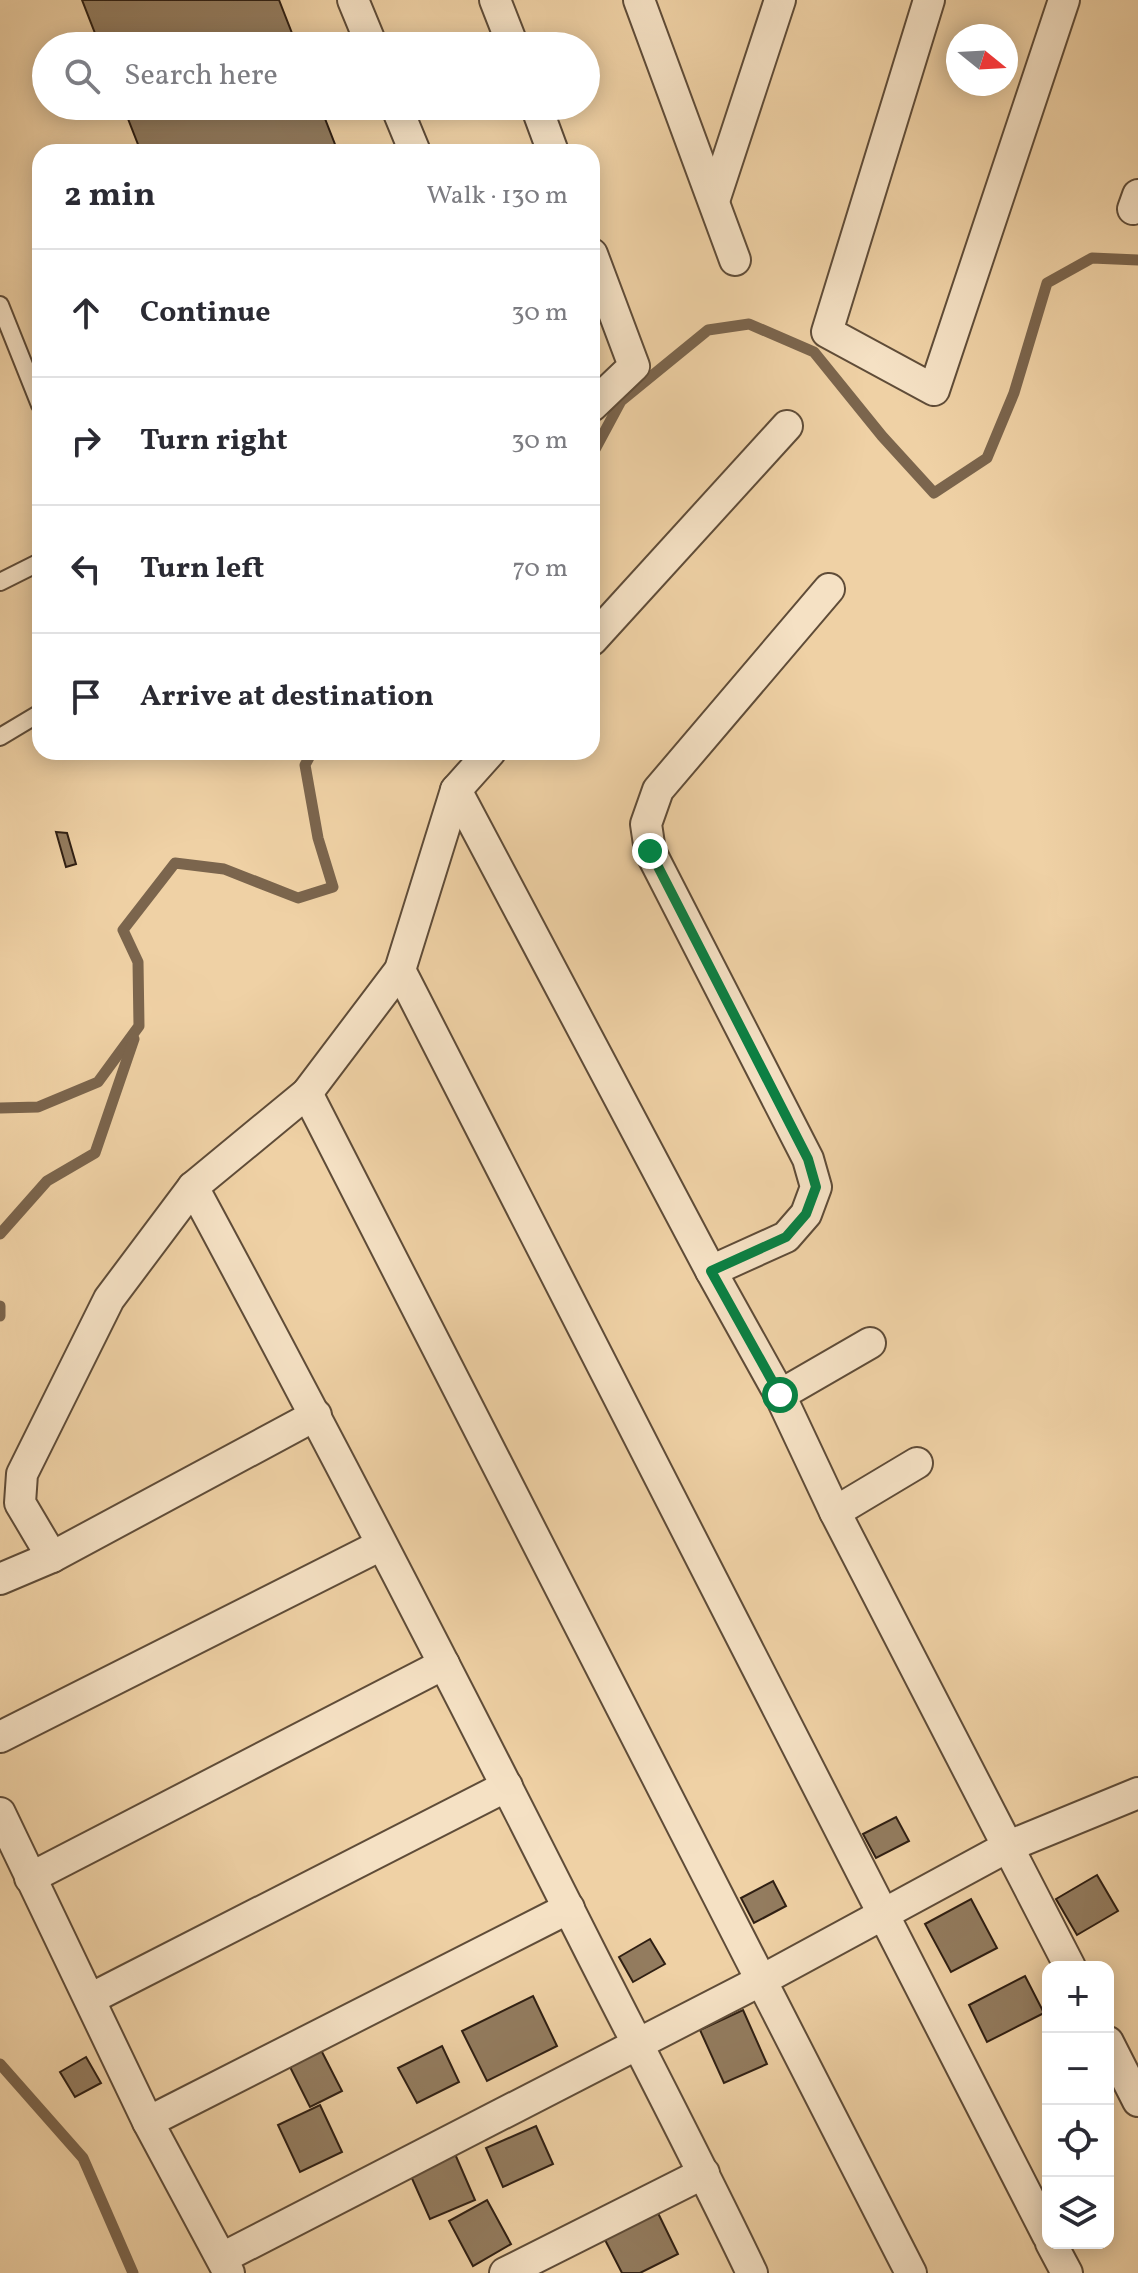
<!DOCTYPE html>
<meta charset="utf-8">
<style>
:root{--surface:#fff;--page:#f2f2f3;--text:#2b2b33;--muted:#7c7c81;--line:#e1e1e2}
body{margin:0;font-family:Vollkorn,serif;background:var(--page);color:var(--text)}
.controls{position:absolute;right:24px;bottom:24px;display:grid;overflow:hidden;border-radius:16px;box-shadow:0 4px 20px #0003}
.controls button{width:72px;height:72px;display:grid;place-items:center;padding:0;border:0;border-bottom:2px solid var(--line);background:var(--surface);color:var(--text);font:40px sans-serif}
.compass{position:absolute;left:946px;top:24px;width:72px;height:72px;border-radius:50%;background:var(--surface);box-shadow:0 4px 20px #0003;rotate:108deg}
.stop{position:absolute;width:24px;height:24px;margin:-18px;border:6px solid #0b8043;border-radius:50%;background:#fff}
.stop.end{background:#0b8043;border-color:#fff;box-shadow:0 2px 8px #0008}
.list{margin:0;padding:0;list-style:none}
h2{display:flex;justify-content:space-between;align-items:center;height:104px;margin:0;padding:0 32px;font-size:34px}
h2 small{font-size:26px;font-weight:400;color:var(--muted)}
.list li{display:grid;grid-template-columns:52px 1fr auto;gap:24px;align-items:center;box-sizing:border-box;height:128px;padding:0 32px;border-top:2px solid var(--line)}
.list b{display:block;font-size:30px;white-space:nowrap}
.list em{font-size:26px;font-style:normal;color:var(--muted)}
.icon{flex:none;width:44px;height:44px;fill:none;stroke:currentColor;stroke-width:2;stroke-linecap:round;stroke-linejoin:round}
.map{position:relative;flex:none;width:1138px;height:2273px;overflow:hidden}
.search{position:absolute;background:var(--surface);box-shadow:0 4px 20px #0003;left:32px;top:32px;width:568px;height:88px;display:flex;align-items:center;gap:20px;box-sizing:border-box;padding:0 28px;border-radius:44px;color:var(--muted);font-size:30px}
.panel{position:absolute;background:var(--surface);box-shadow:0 4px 20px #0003;left:32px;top:144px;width:568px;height:616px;border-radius:24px}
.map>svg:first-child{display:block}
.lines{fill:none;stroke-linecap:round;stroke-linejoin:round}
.stream{stroke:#7b654d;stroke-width:11}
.building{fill:#937c5f;stroke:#2f1f13;stroke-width:2}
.service-casing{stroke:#5f4c38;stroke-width:20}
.minor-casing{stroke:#5f4c38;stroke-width:34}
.service{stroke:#f5e1c4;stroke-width:16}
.minor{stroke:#f5e1c4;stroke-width:30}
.route{stroke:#0b8043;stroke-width:10}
</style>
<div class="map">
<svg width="1138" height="2273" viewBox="0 0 1138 2273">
<rect width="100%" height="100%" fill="#efd1a5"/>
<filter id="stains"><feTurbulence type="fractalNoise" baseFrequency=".0025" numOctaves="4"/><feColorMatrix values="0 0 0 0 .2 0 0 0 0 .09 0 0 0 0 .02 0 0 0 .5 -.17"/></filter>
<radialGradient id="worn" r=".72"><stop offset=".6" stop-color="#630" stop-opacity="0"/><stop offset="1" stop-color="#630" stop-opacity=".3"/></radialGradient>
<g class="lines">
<!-- stream -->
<g class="stream">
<path d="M592,455L621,401L708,330L749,324L814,352L882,436L934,493L987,458L1014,393L1047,283L1092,258L1138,260"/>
<path d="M0,1108L38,1107L98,1082L139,1026L138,962L123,930L175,863L224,869L298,898L333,887L318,838L305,765L312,752"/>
<path d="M0,1234L47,1181L95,1153L134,1039"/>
<path d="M0,1306V1316"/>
<path d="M0,2064L83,2158L133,2273"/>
</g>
</g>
<!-- building -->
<g class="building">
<path d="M82,0H279L297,46H100Z"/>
<path d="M123,106H320L338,152H141Z"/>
<path d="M56,832L67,833L76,864L66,867Z"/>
<path d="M896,1817L909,1841L876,1858L863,1834Z"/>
<path d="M1097,1875L1118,1911L1077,1935L1056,1899Z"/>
<path d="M773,1881L786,1906L754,1923L741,1898Z"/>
<path d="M971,1899L997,1948L951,1972L925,1924Z"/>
<path d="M650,1939L665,1964L633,1982L619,1957Z"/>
<path d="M1025,1976L1044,2013L987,2042L969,2005Z"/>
<path d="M533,1996L557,2046L487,2081L462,2031Z"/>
<path d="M743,2010L767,2064L724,2083L700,2030Z"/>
<path d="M442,2046L459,2082L417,2103L398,2068Z"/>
<path d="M321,2050L342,2091L310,2107L290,2067Z"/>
<path d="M86,2057L101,2083L75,2097L60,2072Z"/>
<path d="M320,2105L342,2152L300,2172L278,2125Z"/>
<path d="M536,2126L553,2164L503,2187L486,2148Z"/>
<path d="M455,2154L475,2200L430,2219L410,2174Z"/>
<path d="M487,2200L511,2244L473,2266L449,2221Z"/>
<path d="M657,2211L678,2254L640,2273H622L604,2238Z"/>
</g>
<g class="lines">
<!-- service casing -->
<g class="service-casing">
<g id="service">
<path d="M0,305L40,405"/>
<path d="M0,582L40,562"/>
<path d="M0,737L40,713"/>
</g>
</g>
<!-- minor casing -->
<g class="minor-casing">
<g id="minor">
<path d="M353,0L372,46"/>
<path d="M495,0L513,46"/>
<path d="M639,0L735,260"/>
<path d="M929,0L827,332L934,390L1064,0"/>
<path d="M396,106L415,152"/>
<path d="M536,106L553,152"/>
<path d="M714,201L780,0"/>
<path d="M1133,209L1138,195"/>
<path d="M592,254L634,366L592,406"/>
<path d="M592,640L787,426"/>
<path d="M456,790L711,1271L780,1395L835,1512L1070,1967"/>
<path d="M400,970L1048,2236"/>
<path d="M307,1093L911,2273"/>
<path d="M193,1187C330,1441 462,1697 592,1955C646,2061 701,2166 752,2273"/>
<path d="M711,1271L786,1237L806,1214L816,1187L808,1159L650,851L646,824L658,790L829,589"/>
<path d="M780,1395L870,1343"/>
<path d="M835,1512L917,1463"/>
<path d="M52,1557L20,1503L22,1474L109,1299L193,1187L307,1093L400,970L456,790L490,752"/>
<path d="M0,1579L52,1557L316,1415"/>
<path d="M0,1737L381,1545"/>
<path d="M0,1813L148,2122L229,2273"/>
<path d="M30,1878L444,1664"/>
<path d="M90,1999L507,1786"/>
<path d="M1108,2042L1138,2101"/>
<path d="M148,2122L569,1908"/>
<path d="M1051,2243L1067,2273"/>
<path d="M222,2258L762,1980L1009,1846L1138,1793"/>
<path d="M505,2273L704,2173"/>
</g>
</g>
<!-- service -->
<use href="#service" class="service"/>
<!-- minor -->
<use href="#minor" class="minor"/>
</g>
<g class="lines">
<!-- route -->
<path class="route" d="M650,851L808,1159L816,1187L806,1214L786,1237L711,1271L780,1395"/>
</g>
<rect width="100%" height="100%" filter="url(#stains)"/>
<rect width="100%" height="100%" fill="url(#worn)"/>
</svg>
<div class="controls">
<button>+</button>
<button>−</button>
<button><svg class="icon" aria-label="locate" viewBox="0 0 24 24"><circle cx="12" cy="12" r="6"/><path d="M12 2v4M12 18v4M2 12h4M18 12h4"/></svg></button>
<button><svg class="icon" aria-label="layers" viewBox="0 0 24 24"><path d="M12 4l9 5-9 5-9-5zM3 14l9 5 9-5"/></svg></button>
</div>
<svg class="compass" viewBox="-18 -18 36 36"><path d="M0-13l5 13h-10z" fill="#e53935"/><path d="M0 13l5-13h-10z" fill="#7c7c81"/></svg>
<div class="stop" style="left:780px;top:1395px"></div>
<div class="stop end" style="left:650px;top:851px"></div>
<div class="search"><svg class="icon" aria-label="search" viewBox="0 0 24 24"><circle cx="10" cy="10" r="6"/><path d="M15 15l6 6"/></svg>Search here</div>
<section class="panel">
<h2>2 min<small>Walk · 130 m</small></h2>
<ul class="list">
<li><svg class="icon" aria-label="ahead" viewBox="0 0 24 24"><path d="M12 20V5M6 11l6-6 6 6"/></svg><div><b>Continue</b></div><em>30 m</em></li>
<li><svg class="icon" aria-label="right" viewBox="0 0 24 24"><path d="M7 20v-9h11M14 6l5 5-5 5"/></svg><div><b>Turn right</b></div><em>30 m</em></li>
<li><svg class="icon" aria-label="left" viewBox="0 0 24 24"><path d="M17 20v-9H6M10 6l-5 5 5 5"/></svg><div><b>Turn left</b></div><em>70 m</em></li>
<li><svg class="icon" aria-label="arrive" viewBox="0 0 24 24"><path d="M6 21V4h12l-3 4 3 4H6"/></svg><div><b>Arrive at destination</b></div></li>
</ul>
</section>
</div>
